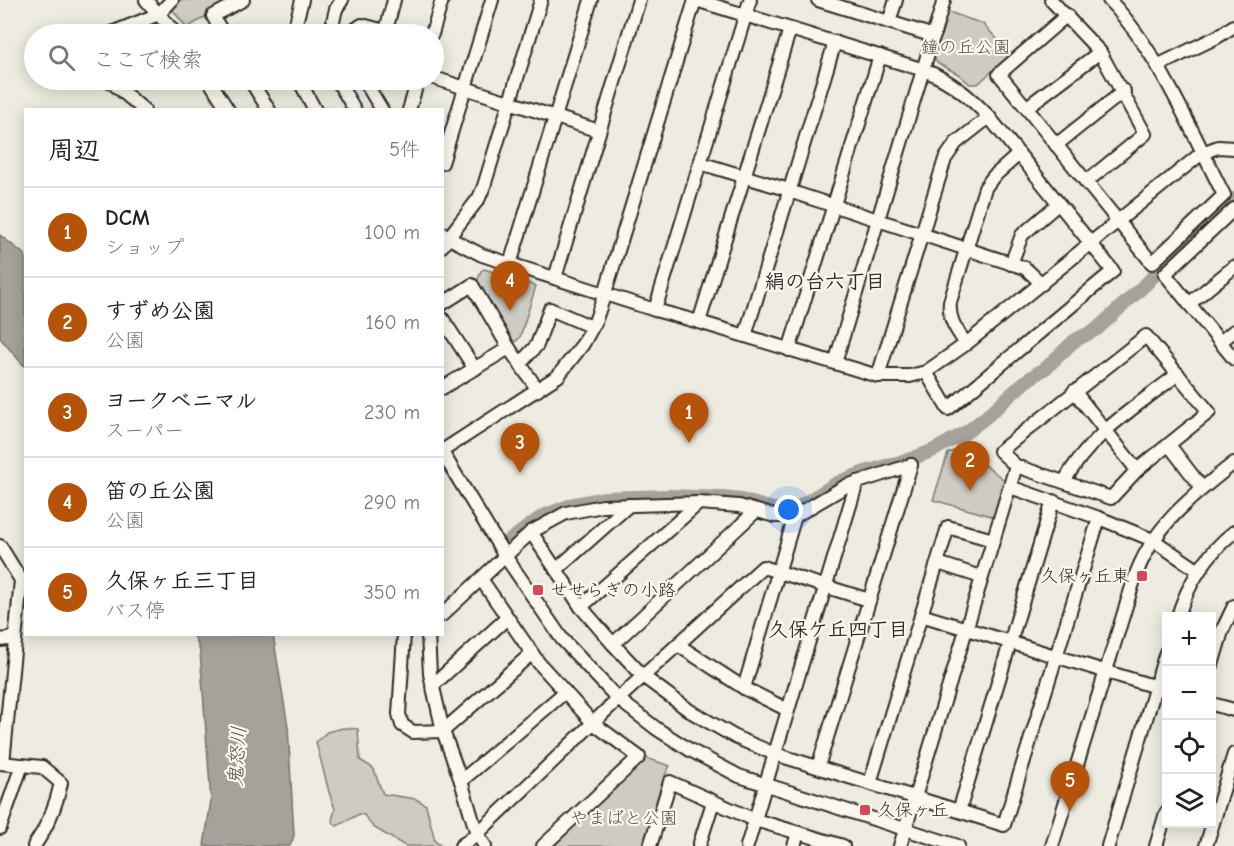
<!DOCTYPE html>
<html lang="ja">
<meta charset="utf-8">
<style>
:root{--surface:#fff;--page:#f2f2f2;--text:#222;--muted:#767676;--line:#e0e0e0;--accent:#b45309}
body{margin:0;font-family:"Comic Neue","Klee One",sans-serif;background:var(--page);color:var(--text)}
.controls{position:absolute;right:18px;bottom:18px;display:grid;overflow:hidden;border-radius:0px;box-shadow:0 3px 15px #0003}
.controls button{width:54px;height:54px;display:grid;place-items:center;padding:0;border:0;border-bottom:2px solid var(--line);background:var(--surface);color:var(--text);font:30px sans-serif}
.you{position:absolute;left:789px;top:510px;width:21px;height:21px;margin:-15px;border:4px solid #fff;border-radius:50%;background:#1a73e8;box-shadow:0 0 0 9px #1a73e833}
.badge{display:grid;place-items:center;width:39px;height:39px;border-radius:50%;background:var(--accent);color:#fff;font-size:20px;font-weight:700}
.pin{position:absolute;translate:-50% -50px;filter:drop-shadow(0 2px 3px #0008)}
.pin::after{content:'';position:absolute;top:32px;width:21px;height:18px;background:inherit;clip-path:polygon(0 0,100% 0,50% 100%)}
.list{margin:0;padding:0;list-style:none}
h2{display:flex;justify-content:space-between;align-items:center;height:78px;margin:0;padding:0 24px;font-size:26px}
h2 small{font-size:20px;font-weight:400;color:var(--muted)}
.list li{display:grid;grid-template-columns:39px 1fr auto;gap:18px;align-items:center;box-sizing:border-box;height:90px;padding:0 24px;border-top:2px solid var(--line)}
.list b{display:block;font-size:22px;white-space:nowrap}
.list p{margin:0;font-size:20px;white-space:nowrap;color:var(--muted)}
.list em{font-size:20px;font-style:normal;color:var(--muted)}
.icon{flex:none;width:33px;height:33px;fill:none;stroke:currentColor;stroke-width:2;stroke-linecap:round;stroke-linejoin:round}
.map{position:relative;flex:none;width:1234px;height:846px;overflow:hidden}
.search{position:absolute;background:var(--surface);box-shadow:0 3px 15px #0003;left:24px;top:24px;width:420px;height:66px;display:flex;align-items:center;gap:15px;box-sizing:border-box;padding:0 21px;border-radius:33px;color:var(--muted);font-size:22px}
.panel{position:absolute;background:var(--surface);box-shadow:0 3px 15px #0003;left:24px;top:108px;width:420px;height:528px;border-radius:0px}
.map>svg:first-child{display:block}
.green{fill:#cecbc2;stroke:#7c7b76;stroke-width:1.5}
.water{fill:#a4a29a;stroke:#74726e;stroke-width:1.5}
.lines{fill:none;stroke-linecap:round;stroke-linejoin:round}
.river{stroke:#a4a29a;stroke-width:14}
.minor-casing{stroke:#2b2b2b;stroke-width:16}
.minor{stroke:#fbf7ec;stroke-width:12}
.poi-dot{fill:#d1495b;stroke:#fbf7ec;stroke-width:2}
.labels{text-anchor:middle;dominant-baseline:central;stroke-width:4.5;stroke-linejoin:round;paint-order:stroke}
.park-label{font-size:18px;fill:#545351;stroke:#fbf7ec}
.poi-label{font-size:18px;fill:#2b2b2b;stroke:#fbf7ec;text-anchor:start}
.neighbourhood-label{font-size:20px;font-weight:bold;fill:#2b2b2b;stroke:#fbf7ec}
.water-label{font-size:20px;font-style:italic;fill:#555552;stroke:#fbf7ec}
</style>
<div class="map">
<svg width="1234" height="846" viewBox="0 0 1234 846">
<rect width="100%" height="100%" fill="#eeebe0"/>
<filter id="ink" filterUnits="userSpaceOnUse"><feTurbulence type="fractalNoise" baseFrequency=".0167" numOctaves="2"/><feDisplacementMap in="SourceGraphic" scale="12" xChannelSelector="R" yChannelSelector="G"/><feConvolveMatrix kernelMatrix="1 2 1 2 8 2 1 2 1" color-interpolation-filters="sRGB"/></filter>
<g filter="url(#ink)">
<!-- green -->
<g class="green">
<path d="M178,0H233L187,28L171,8Z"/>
<path d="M946,11L983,24L1011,54L978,84H970L958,74L937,63L933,55Z"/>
<path d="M484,269L536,286L520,337L513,344L476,285L481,271Z"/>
<path d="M962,448L1006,481L995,517L933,500L948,453Z"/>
<path d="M343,728L358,729L360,760L373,768L383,794L416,799L426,805L435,841L441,846H405L373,827L364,815L359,814L337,826L332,821L335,809L329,792L316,742L327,732Z"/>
<path d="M643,757L670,766L665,775L668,778L645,846H554Z"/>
</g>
<!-- water -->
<g class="water">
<path d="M0,235L25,255V367L0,338Z"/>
<path d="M194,635H273L288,727L294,836L290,846H204L211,800L200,651Z"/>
</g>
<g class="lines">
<!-- river -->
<path class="river" d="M509,541L543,516L574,504L604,498L669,496L722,498L741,500L773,509H789L799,507L837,483L862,473L911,459L934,450L968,431L986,417L1026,381L1047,367L1074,341L1097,329L1147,283L1191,237L1234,199"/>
<!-- minor casing -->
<g class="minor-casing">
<g id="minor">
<path d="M146,0L176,34"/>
<path d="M696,0L924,70C951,81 969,96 989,117L1113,271L948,409L926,372"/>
<path d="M818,0L934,36"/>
<path d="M1051,0L1100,52L1145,134L1086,182"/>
<path d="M1067,15L999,74L1152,263L1224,195C1191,131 1159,52 1109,0"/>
<path d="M889,22L896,0"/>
<path d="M109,34L159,14L172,0"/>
<path d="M223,34L213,16L243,0"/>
<path d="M293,34L302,0"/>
<path d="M330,34L336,9L342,0"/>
<path d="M354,34L356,29L362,25L385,31"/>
<path d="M385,34L394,0"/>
<path d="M432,34L442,0"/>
<path d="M1157,66L1217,37L1234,26"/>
<path d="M434,78L599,131"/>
<path d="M109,80L144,110"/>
<path d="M209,80L228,110"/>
<path d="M250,80L269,110"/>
<path d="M299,80L315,110"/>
<path d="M337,80L355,110"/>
<path d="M364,80L382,110"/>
<path d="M1027,107L1100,52"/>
<path d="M409,110L418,80"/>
<path d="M1056,145L1124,91"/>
<path d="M442,163L492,0"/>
<path d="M700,163L789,190L795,193L1025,268L1042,284"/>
<path d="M1234,209L1165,274L1234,359"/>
<path d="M442,233L449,238L482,255L655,310L699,322L878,376H910L926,372L966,344L1202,153L1218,147L1234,148"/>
<path d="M442,246L479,198L484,186L541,0"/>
<path d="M510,264L591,0"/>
<path d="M1011,264L1022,235L1058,204"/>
<path d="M555,278L639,0"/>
<path d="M442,304L472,285L509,348L538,390"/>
<path d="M1189,304L1234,267"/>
<path d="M655,310L750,0"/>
<path d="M442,318L475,369"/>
<path d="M699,322L790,29"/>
<path d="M745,336L835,42"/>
<path d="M1146,336L1209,412L1137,470L1111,498L1016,466L1000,451Z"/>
<path d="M1220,342L1234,331"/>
<path d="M966,344C957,330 948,320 950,302L985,188L993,177L1019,154"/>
<path d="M789,350L880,56"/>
<path d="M835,363L944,0"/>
<path d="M520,364L537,345L550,309L592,327"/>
<path d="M878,376L945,159L956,143L989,117"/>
<path d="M442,388L509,348"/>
<path d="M1074,391L1137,470"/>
<path d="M1169,445L1202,488"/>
<path d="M442,451L558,376L583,344L595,322L605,293L695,0"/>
<path d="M442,452L505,556L562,639L618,699L657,729L690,750L739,776L958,846"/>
<path d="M1064,482C1089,435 1137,406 1178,374"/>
<path d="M1010,487L1099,518L1153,540L1199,571"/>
<path d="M531,532L581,607L613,644L644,677L690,711L737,738L775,754L1004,825L1099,518"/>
<path d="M0,546L21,580L3,763"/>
<path d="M938,563L981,577"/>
<path d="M556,570L629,505"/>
<path d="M481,579L538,662L593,723L639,757L543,846"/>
<path d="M581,607L699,503"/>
<path d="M442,615L531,532L566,513L603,506L699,503L739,506L775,516H795L846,486L911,465"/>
<path d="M921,615L1166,690"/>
<path d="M1178,616C1188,584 1207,553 1234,532"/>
<path d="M404,634L399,714L402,725L413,732L443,731L531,654"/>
<path d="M428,634L430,674L443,731L461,781L477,834L485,846"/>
<path d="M0,640L15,638"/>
<path d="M613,644L756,511"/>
<path d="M678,645L744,688L788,710"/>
<path d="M1212,665L1222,631L1234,606"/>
<path d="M432,686L507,618"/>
<path d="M744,688L795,516"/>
<path d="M1212,704L1234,710"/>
<path d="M0,763L42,767L61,783C56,806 48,826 34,846"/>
<path d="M818,767L911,465"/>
<path d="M461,781L565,692"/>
<path d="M870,783L948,527L993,540"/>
<path d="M959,811L1053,501"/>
<path d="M0,828L22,765"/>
<path d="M461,846L477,834L618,699L763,567L869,600"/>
<path d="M650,846L670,782L755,820L843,846"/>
<path d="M699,846L713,802"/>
<path d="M747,846L857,482"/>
<path d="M794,846L798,833"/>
<path d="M900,846L1016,466"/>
<path d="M1052,846L1134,580C1151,528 1192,496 1234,463"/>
<path d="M1108,846L1166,652"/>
<path d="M1156,846L1166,813"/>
<path d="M1206,846L1234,754"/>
</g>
</g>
<!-- minor -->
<use href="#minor" class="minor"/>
</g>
</g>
<!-- markers -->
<g class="poi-dot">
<rect x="1136" y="570" width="12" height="12" rx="3"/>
<rect x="532" y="584" width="12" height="12" rx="3"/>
<rect x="859" y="804" width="12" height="12" rx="3"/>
</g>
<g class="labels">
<!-- park labels -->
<g class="park-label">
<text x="966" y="47">鐘の丘公園</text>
<text x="624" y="818">やまばと公園</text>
</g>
<!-- poi labels -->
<g class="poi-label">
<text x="1130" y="576" text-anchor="end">久保ヶ丘東</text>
<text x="550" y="590">せせらぎの小路</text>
<text x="877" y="810">久保ヶ丘</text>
</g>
<!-- neighbourhood labels -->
<g class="neighbourhood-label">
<text x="825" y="281">絹の台六丁目</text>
<text x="838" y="629">久保ケ丘四丁目</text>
</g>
<!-- water labels -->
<g class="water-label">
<text transform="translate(237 756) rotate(-86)">鬼怒川</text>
</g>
</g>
</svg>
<div class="controls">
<button>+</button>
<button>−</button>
<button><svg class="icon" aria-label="locate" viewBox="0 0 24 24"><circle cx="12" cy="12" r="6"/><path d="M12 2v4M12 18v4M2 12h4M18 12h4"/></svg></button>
<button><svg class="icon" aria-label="layers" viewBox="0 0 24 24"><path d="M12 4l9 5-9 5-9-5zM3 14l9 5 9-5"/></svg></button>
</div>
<div class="you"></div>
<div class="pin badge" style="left:689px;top:443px">1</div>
<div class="pin badge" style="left:970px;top:491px">2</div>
<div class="pin badge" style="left:520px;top:473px">3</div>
<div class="pin badge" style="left:510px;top:311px">4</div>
<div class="pin badge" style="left:1070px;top:811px">5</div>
<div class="search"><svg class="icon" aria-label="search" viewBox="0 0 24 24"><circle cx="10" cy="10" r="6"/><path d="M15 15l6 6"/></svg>ここで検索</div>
<section class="panel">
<h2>周辺<small>5件</small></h2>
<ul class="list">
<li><span class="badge">1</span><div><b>DCM</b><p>ショップ</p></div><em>100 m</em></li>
<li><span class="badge">2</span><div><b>すずめ公園</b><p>公園</p></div><em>160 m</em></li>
<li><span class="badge">3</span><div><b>ヨークベニマル</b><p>スーパー</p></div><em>230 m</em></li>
<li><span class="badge">4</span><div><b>笛の丘公園</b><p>公園</p></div><em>290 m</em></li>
<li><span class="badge">5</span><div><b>久保ヶ丘三丁目</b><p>バス停</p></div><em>350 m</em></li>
</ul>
</section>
</div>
